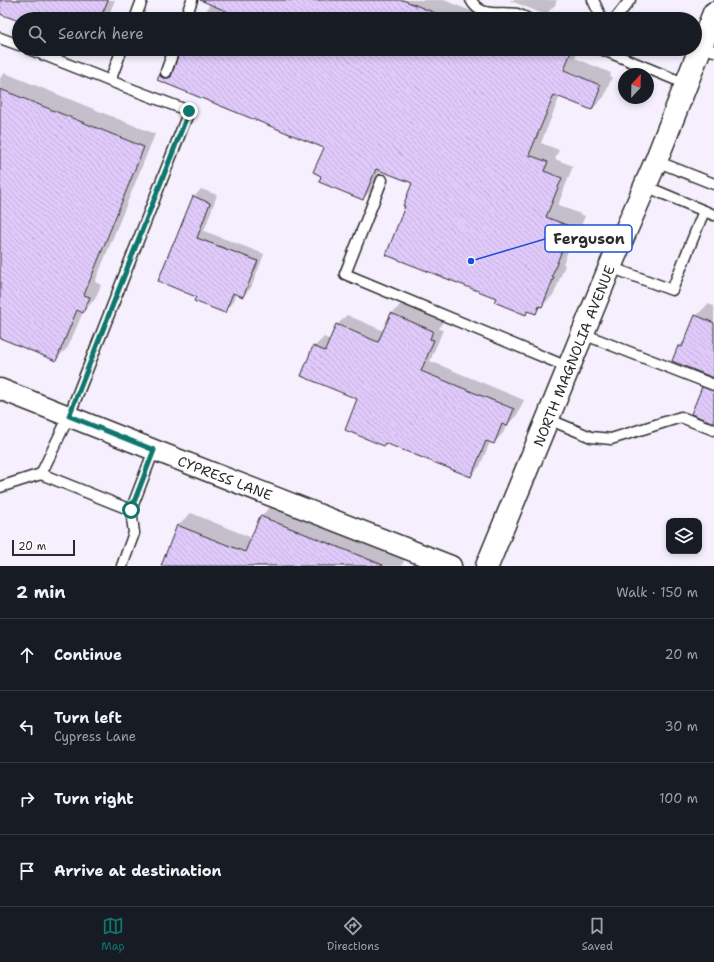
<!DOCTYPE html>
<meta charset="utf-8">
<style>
:root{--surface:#171b24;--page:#242831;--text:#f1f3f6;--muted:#9ea1a6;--line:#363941;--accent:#0f766e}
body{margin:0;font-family:"Shantell Sans",sans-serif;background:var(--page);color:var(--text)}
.controls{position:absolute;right:12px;bottom:12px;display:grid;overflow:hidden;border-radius:8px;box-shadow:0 2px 6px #0003}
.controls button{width:36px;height:36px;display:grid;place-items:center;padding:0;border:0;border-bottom:1px solid var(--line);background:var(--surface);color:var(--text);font:20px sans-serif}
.compass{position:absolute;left:618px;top:68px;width:36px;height:36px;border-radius:50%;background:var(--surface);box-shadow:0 2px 6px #0003;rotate:22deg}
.scale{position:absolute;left:12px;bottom:10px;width:63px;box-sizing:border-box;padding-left:4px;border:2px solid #2b2b2b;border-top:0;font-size:11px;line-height:14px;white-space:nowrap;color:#2b2b2b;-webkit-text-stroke:3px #fff;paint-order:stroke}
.stop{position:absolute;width:12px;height:12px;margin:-9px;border:3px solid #0f766e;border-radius:50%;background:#fff}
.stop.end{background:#0f766e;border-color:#fff;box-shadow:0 1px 4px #0008}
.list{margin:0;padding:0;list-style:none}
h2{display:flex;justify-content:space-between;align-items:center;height:52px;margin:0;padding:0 16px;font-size:17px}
h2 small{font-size:13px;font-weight:400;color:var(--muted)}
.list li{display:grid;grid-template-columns:26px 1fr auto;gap:12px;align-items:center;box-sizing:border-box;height:72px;padding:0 16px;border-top:1px solid var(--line)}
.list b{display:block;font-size:15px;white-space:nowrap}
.list p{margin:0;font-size:13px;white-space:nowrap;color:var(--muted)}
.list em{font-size:13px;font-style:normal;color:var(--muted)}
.icon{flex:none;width:22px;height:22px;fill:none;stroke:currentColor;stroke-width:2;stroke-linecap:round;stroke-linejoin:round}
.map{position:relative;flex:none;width:714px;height:566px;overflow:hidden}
.search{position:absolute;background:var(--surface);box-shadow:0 2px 6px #0003;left:12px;right:12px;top:12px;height:44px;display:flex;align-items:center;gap:10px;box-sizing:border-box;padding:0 14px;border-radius:22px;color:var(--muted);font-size:15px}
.sheet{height:340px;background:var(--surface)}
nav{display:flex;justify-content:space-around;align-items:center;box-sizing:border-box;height:56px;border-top:1px solid var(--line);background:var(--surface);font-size:11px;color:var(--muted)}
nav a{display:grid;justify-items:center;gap:2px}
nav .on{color:var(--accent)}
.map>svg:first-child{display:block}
.shadow{fill:#0003}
.building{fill:url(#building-back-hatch);stroke:#2b2b2b}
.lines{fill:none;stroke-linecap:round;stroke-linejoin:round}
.service-casing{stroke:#2b2b2b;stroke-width:13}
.minor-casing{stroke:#2b2b2b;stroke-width:23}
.primary-casing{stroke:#2b2b2b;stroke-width:25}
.service{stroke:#fff;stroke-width:10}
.minor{stroke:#fff;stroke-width:20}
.primary{stroke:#fff;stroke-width:22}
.route{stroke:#0f766e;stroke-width:5}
.labels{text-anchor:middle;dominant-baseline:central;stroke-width:3.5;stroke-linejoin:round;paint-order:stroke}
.street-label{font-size:14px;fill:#2b2b2b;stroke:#fff}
.leader{fill:none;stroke:#1d4ed8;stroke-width:1.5}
.callout-dot{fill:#1d4ed8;stroke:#fff;stroke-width:1.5}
.callout{fill:#fff;stroke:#1d4ed8;stroke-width:1.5}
.callout-label{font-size:15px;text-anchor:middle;font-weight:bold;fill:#2b2b2b}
</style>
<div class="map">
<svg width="714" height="566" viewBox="0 0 714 566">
<defs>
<pattern id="building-back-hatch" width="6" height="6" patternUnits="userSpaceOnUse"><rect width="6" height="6" fill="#e0cafb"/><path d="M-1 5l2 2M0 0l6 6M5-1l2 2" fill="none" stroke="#c0aed7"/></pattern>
</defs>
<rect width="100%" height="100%" fill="#f6effe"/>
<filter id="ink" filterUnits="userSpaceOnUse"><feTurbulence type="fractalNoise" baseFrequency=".025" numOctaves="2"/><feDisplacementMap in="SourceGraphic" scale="8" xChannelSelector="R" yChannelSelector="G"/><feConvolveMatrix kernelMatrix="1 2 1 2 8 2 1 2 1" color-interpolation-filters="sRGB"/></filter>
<g filter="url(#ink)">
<!-- shadow -->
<g class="shadow">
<path d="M0,0H115L107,19H19V20L0,13Z"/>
<path d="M211,0H444L491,19H203Z"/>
<path d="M509,0H557L555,5L546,14L560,19H537L543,14Z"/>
<path d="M191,49H578L575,58L611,73L610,76L612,77L604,97L592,109L560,96L541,143L559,150L555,159L573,166L558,205L585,216L578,233L573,238L563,264L565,265L554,294L535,313L529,310L525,314L497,298L407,206L413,183L381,170L375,187L363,198L323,175L325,147L159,80L161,74L172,63L176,67Z"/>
<path d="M5,73L155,134L95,282L101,285L95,299L83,312L68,347L56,360L0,337V78Z"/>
<path d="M201,189L217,195L204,231L264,254L251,288L243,296L236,293L232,304L224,312L197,296L194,197Z"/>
<path d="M401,304L443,321L439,329L443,330L430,361L524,400L517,415L507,425L503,433L494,443L490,442L480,466L471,476L385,443L384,444L359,398L314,347L324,337L331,340L337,325L347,315L384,331L392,314Z"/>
<path d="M708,304L714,306V420L703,388L714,377L679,346L686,339L696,316Z"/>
<path d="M273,504L405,557L402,566H162L178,525L191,513L252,538L260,517Z"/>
</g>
<!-- building -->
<g class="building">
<path d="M0,0H108L100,19H19V21L0,14Z"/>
<path d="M200,0H403L450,19H245Z"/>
<path d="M180,49H572L564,70L600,85L599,88L600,89L592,110L554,95L529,155L548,162L544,171L562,178L546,217L574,228L567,246L564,245L552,276L554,277L542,307L539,306L536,314L527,311L526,315L494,302L496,298L386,255L405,206H403L412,183L376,169L363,200L319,182L321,176L313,172L324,148L157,80L160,74L161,77L164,78H168L171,77L172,74Z"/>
<path d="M0,89L144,147L84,295L90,297L83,313L77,310L56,361L0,338Z"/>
<path d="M193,196L210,203L197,238L258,261L243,297L233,293L225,313L194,301L196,297L158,281L173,243H174Z"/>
<path d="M391,313L433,331L430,339L434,340L421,371L514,409L507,426L502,424L494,444L486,441L471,477L385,443L384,446L345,430L357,399L301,376L313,346L325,351L336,324L378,342Z"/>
<path d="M695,315L714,323V378L672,361L678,346L682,347Z"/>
<path d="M702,387L714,391V423L691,414Z"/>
<path d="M260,516L383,565V566H161L177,525L245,552Z"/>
</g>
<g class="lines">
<!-- service casing -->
<g class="service-casing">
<g id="service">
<path d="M471,0C481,19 500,11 517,14C520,15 525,17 528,19"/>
<path d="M593,0L602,19"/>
<path d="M135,19L142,0"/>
<path d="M185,19L192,0"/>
<path d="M615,19L630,0"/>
<path d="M0,38L19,45"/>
<path d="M701,46L714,51"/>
<path d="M29,49L110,81L122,49"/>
<path d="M601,49L686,84"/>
<path d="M166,72L174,49"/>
<path d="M656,161L714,184"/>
<path d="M382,180L345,274L570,368"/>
<path d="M645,186L714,215"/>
<path d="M610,267L672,290L704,211"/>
<path d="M583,334L714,385"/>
<path d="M548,419L591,437L611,439L681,417L714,430"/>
<path d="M41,474L131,510"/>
<path d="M0,487L41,474L69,416L189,111L110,81"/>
<path d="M122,566L134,533L131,510L154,450"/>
</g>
</g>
<!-- minor casing -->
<g class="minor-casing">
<path id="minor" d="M0,389L154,450L451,566"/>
</g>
<!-- primary casing -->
<g class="primary-casing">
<path id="primary" d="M487,566L610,267L656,161L714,13"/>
</g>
<!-- service -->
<use href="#service" class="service"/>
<!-- minor -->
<use href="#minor" class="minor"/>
<!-- primary -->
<use href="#primary" class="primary"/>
</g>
</g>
<g class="lines" filter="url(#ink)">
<!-- route -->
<path class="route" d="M131,510L154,450L69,416L189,111"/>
</g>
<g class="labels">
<!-- street labels -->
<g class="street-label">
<text transform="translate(574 356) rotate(-68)">NORTH MAGNOLIA AVENUE</text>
<text transform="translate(225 478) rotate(21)">CYPRESS LANE</text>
</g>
</g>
<!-- callouts -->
<path class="leader" d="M471 261L545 239"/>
<circle class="callout-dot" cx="471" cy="261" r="4"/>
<rect class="callout" x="545" y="225" width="87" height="27" rx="4"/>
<g class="callout-label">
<text x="589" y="244">Ferguson</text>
</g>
</svg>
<div class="controls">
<button><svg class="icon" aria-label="layers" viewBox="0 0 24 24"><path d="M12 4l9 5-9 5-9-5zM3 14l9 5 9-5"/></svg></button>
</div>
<svg class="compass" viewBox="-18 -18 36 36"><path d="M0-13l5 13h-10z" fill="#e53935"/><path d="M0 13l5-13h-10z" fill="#9ea1a6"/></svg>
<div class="scale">20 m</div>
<div class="stop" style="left:131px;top:510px"></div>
<div class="stop end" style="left:189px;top:111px"></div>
<div class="search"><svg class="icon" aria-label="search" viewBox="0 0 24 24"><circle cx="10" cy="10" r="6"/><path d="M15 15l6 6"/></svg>Search here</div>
</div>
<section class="sheet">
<h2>2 min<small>Walk · 150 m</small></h2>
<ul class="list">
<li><svg class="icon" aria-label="ahead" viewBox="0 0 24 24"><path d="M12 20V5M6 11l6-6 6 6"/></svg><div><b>Continue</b></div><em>20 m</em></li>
<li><svg class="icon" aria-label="left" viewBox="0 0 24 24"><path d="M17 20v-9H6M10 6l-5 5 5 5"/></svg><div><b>Turn left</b><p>Cypress Lane</p></div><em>30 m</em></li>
<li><svg class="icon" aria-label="right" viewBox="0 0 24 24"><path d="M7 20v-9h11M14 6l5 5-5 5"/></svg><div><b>Turn right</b></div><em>100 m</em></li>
<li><svg class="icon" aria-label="arrive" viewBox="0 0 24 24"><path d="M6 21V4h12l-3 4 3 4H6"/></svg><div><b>Arrive at destination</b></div></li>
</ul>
</section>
<nav>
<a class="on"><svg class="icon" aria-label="map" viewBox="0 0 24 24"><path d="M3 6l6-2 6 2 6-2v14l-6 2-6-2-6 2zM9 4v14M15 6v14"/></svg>Map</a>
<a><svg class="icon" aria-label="directions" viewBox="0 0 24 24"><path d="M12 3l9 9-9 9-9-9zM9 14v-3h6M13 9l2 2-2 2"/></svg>Directions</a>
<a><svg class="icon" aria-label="saved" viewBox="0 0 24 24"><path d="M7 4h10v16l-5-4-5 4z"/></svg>Saved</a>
</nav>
